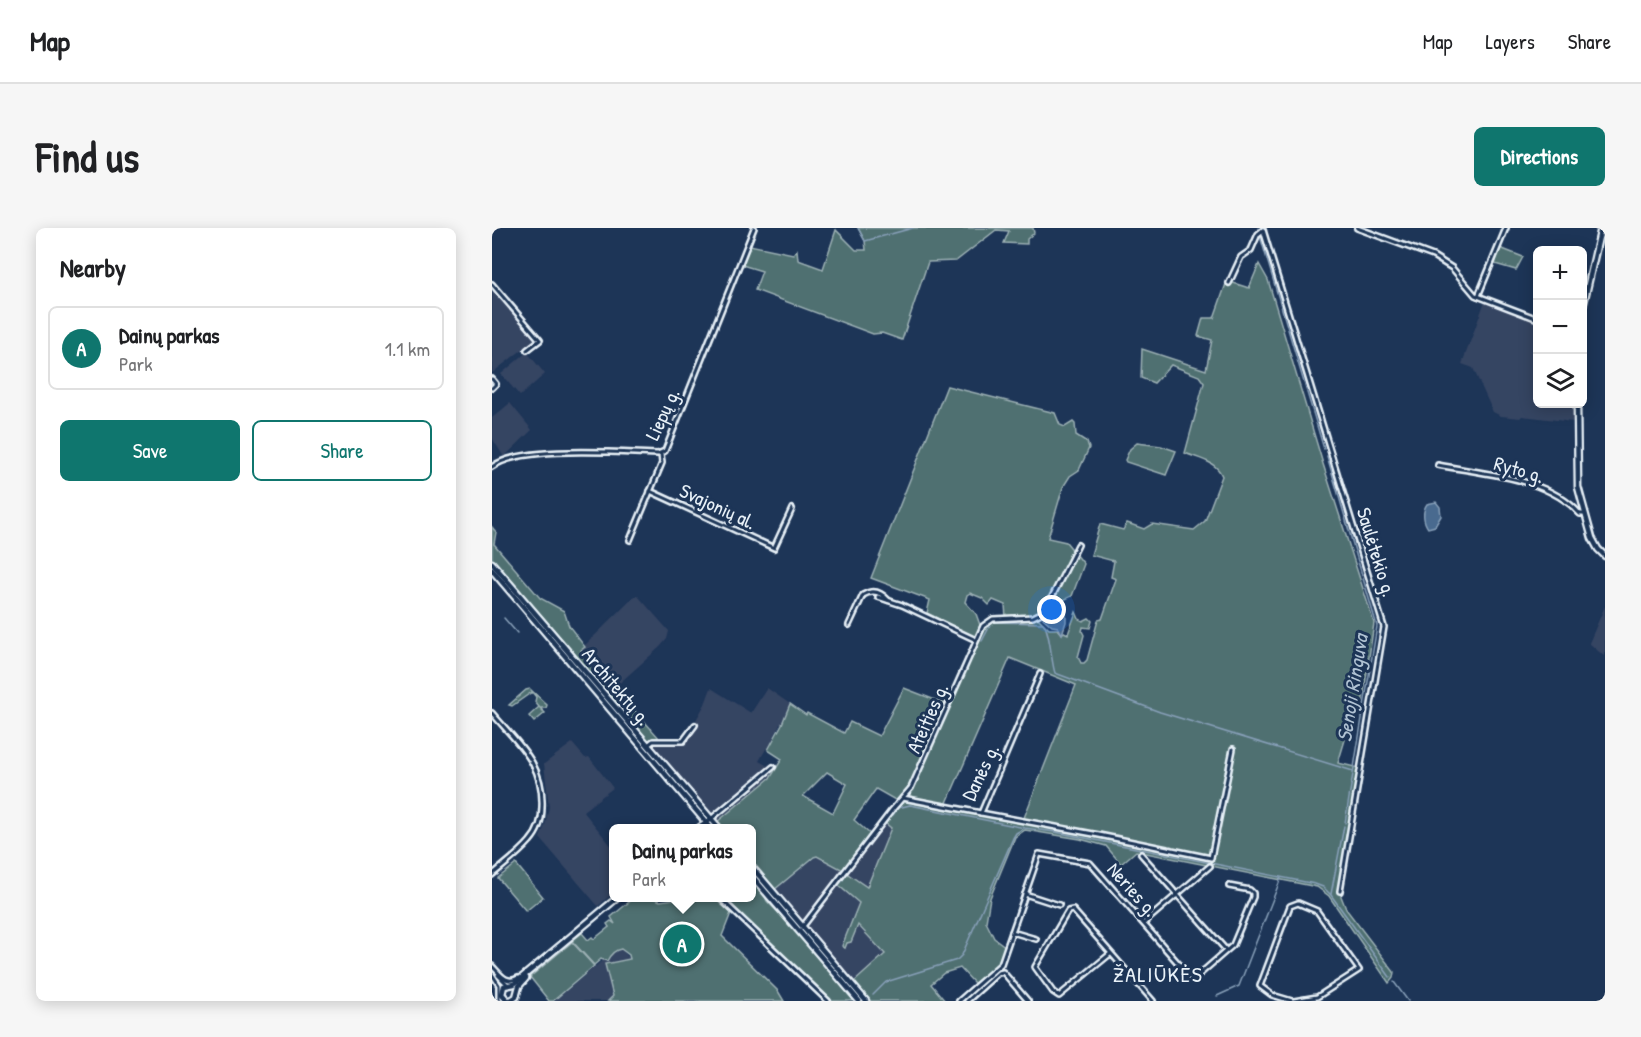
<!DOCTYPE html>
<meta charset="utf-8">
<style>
:root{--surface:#fff;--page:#f6f6f6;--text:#202124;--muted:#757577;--line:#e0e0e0;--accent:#0f766e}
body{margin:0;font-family:"Patrick Hand",sans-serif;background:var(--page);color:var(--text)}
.controls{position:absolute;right:18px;top:18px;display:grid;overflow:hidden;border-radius:9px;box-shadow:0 3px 15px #0003}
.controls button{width:54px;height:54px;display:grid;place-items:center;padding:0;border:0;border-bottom:2px solid var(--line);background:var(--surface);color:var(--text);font:30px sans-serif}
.you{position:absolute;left:560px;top:382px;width:21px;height:21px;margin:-15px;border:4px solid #fff;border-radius:50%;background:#1a73e8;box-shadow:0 0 0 9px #1a73e833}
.badge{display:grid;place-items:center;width:39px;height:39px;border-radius:50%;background:var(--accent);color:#fff;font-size:20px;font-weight:700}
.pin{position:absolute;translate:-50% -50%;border:3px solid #fff;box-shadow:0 2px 6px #0006}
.popup{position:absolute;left:117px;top:596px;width:147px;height:78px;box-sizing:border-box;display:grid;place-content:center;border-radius:9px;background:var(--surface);filter:drop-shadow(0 2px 4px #0005);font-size:20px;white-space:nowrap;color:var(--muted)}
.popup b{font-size:22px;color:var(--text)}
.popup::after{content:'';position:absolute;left:50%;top:100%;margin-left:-12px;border:12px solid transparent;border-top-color:var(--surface)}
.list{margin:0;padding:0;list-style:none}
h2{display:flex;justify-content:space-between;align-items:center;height:78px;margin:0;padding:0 24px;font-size:26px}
h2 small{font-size:20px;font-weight:400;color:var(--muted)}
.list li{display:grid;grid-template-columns:39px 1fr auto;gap:18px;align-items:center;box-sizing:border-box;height:84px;margin:0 12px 12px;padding:0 12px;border:2px solid var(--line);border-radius:9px}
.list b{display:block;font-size:22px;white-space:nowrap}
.list p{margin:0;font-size:20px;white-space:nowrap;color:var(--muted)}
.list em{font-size:20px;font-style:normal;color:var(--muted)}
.actions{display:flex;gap:12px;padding:18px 24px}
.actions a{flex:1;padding:14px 0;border:2px solid var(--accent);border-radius:9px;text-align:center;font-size:21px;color:var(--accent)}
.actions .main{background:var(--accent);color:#fff}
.icon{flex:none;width:33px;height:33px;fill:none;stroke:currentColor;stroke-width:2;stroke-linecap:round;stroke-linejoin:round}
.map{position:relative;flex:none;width:1113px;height:773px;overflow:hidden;border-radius:9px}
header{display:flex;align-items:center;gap:36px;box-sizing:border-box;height:84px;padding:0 30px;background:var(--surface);border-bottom:2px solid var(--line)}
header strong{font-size:28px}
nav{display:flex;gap:33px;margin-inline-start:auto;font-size:21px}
.intro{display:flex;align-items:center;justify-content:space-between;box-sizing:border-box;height:144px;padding:0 36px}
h1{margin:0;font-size:42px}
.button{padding:15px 27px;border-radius:9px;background:var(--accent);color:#fff;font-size:21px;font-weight:700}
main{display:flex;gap:36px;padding:0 36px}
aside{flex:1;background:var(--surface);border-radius:9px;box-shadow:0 3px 15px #0003}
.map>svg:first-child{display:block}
.built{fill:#354462}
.green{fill:#4f7071;stroke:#9cb0b4;stroke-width:1.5;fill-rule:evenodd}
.water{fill:#486a8f;stroke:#88a0b9;stroke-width:1.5}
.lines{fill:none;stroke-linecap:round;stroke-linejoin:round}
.stream{stroke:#88a0b9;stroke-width:1.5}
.minor-casing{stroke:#e8f1f8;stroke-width:8}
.major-casing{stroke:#e8f1f8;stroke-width:9}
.minor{stroke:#1d3557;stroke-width:3}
.major{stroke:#1d3557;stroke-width:4.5}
.labels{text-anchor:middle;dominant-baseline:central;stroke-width:6;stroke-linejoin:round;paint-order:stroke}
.street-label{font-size:20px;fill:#e8f1f8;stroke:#1d3557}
.water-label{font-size:21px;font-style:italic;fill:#b0c2d3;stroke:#1d3557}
.quarter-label{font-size:22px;letter-spacing:1.5px;fill:#e8f1f8;stroke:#1d3557}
</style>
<header>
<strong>Map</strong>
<nav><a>Map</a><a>Layers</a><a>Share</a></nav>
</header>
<div class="intro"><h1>Find us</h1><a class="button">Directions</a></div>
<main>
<aside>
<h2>Nearby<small></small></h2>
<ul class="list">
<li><span class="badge">A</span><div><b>Dainų parkas</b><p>Park</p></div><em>1.1 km</em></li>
</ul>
<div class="actions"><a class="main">Save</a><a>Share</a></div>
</aside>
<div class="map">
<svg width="1113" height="773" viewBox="0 0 1113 773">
<rect width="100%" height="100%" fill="#1d3557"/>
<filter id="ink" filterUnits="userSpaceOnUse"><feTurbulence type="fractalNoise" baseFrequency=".0167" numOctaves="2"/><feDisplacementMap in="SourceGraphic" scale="12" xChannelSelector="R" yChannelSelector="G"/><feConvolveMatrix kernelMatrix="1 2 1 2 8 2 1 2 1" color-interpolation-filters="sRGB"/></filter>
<g filter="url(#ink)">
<!-- built -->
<g class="built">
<path d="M0,59L44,111L0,145Z"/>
<path d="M993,73L1045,92L1046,176H1082L1081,194L1030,188L1028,190L1009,188L1001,184L981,140L970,136Z"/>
<path d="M35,124L53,146L28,168L9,146Z"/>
<path d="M18,175L40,202L12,229L0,210V190Z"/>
<path d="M143,368H146L177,403L175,411L168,419L122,460L89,421Z"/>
<path d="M1113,378V429L1097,415Z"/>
<path d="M219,460L259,485L275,460L298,476L290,497L288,496L276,522L274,521L267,533L283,542L279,549L225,594L160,518L170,514L188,516V513L194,510L213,476Z"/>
<path d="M80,515L93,530L97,529L121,560L91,583L121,620V665L106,678L48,610L53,597L57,579L52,536Z"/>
<path d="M392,594L400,600L375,659L353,644Z"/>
<path d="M325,628L351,642L311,693L282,662Z"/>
<path d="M345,656L360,669L369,663L365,696L393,726L361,755L313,697Z"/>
<path d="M129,721L138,731L119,764L121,768L116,773H62L111,732L115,733L118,727Z"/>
</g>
<!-- green -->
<g class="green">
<path d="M366,0H541L542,5L535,11V16L512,15L517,3L504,2L464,33L436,34L410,112L390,105L381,106L263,62L270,43L250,37L258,17L301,26L305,22L306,32L331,41L344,2L364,22H374L373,13Z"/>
<path d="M1008,20L1031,29L1024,42L1003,36Z"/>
<path d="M767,36L776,52L831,236L882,395L870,477L859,492L846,535L867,540L847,663L854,681L902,744L901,750L897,755L837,668L825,659L644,623L629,636L614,618L588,611L533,602L523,609L498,670L494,694L502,710L514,719C506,738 499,743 483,756L468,740L452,745L439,756L453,773H376L361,755L393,726L366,697L359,714L355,715L353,720L350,718L367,675L345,656L353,644L375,659L399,600L392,594L406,577L416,573L530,595L584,457L518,430L454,577L418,570L416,568L422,559L479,428L496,394L545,389L557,401H566L570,406L572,404L576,406L584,384L587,391L591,393L597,390L600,393L598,400L591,399L590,403L592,407L586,429L589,435H592L595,432L606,392L610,391L624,351L619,349L622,333L599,327L608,296L631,302L635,295L652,301L660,296L702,302L713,293L730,248C724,233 707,231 693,225L712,155L707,148L679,137L662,155L649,150L650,121L714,142L720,112L706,108L711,90H722L735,53L757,60Z"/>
<path d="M455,158L563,185L568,197L573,199L581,194L583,196L584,207L595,214L597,220L587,242L578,248L571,259L556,310L574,314L592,336L580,368L534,389H514L513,377L501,372L497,377L490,370L478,365L475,367L473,374L484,386L488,397L483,409L435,385L438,372L379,350Z"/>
<path d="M645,215L669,218L684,223L674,247L634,234L633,232L638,221Z"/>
<path d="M0,299L4,304L2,316L48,370L72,383L77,398L93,419L89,422L168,511L163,510L155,513L90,434L0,331Z"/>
<path d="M412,460L456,477L416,562L405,573L384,561L362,592L378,606L351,642L325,628L322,629L282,662L259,635V600H230L225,594L279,549L290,531L276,522L290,496L298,476L314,487L315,485L352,505L358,494L387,508ZM335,544L355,556L341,585L311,568Z"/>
<path d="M38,461L55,477L54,480H48L53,485L42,494L37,488L47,479L43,474L44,469L40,464L20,478L17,477L34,462Z"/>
<path d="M24,636L51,669L34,683L6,650Z"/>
<path d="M259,651L270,663L275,673L305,704L363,773H340L231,670H259Z"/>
<path d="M142,670H161L168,673L189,670H222L239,685L230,708L286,763L292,773H116L121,768L113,736L138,731L137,727L129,721C122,722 118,727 115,733L109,731L102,737L80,713L90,705L96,712L100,709L102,711L117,699L115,696L119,693L123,696L119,689Z"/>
<path d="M80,714L102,738L61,773H57L38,749Z"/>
</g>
<!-- water -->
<g class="water">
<path d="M944,274L948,279L949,288L943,298L936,300C931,293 930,283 935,276Z"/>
<path d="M574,384V394L570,406L566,399L560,398L551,390L552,388L562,384Z"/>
</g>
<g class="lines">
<!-- stream -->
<g class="stream">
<path d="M366,0L373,13L421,0"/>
<path d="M766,0V2"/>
<path d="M768,8L832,221"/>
<path d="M835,228L885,398L853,595"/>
<path d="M12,390L25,405"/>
<path d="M490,413L500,394L551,395C558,402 559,433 563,445L668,484L861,543"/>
<path d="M401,587L406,580L418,577L533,600L563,604L823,656L831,659L839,667L898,749"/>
<path d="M347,657L355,646"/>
<path d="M839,666L852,598"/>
<path d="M902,754L916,773"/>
<path d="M381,767L394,754L465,732L470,727L521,610L524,605L531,601"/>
<path d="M725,768L747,758L789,650"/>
</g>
<!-- minor casing -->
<g class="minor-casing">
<g id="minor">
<path d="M865,0L941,28L960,40L983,67L1046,91"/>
<path d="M771,2L892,399L848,663"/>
<path d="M737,55L749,29L759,22L766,6L771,2"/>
<path d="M0,56L48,112L35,122"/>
<path d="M986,68L1014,0"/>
<path d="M0,151L4,156L0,160"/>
<path d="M946,237C992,246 1056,249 1088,286H1093"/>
<path d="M0,239C27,217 129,225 166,226L173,223L262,0"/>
<path d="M158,263L282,320L300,281"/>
<path d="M138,312L170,235L169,226"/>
<path d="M386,369L410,377L484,412"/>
<path d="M357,397L371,367C381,361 389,364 396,372"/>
<path d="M0,485C26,516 52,535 50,579C50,591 46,604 38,613C27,626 13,636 0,647"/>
<path d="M156,517L161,513H191L203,497"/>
<path d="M411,570L489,585L548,446"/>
<path d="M489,585L607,607L719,630L741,521"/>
<path d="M219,591L281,539"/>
<path d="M649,626L734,722"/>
<path d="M533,666L567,677"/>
<path d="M228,670L336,773"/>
<path d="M652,695L718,638"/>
<path d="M311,698L400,582L419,560L491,398L501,391L541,389L553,383L586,317"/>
<path d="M520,704L544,711"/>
<path d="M618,726L567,768L561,764L543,739L576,683L581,682L661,773"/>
<path d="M0,738C8,746 14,757 26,750"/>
<path d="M0,746L7,757V773"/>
<path d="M6,747L15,756"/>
<path d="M467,773L509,736L547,626L598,635L701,752L741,717L761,669V665L758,662L737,658"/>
<path d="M475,773L506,745L511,744L536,773"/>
<path d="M800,773L780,767L768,758L798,678L806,675L825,683L867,742L825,769L802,773"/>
</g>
</g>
<!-- major casing -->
<g class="major-casing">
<g id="major">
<path d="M1090,83L1109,0"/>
<path d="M1085,176L1086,259L1100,310L1106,321L1113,328"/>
<path d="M0,335L227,600"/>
<path d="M0,342L219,600"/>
<path d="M207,600L217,593"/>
<path d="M259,638L374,773"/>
<path d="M259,647L367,773"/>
<path d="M15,772L10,766L12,758L22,756L125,670"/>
<path d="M15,772H19L24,769L27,758L34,750"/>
</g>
</g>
<!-- minor -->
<use href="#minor" class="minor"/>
<!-- major -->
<use href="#major" class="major"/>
</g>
</g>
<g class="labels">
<!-- street labels -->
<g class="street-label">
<text transform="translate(170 186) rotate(-65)">Liepų g.</text>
<text transform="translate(1027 241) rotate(16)">Ryto g.</text>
<text transform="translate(226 278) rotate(25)">Svajonių al.</text>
<text transform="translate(885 324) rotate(73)">Saulėtekio g.</text>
<text transform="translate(125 458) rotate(50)">Architektų g.</text>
<text transform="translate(435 490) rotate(-66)">Ateities g.</text>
<text transform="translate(488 544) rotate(-64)">Danės g.</text>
<text transform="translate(641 661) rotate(48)">Neries g.</text>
</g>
<!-- water labels -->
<g class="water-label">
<text transform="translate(860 460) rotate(-81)">Senoji Ringuva</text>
</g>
<!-- quarter labels -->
<g class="quarter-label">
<text x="666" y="746">ŽALIŪKĖS</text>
</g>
</g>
</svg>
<div class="controls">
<button>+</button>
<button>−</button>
<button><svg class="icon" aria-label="layers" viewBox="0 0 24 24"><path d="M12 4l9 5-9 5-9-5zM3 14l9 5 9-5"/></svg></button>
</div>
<div class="you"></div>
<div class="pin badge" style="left:190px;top:716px">A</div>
<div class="popup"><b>Dainų parkas</b>Park</div>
</div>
</main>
